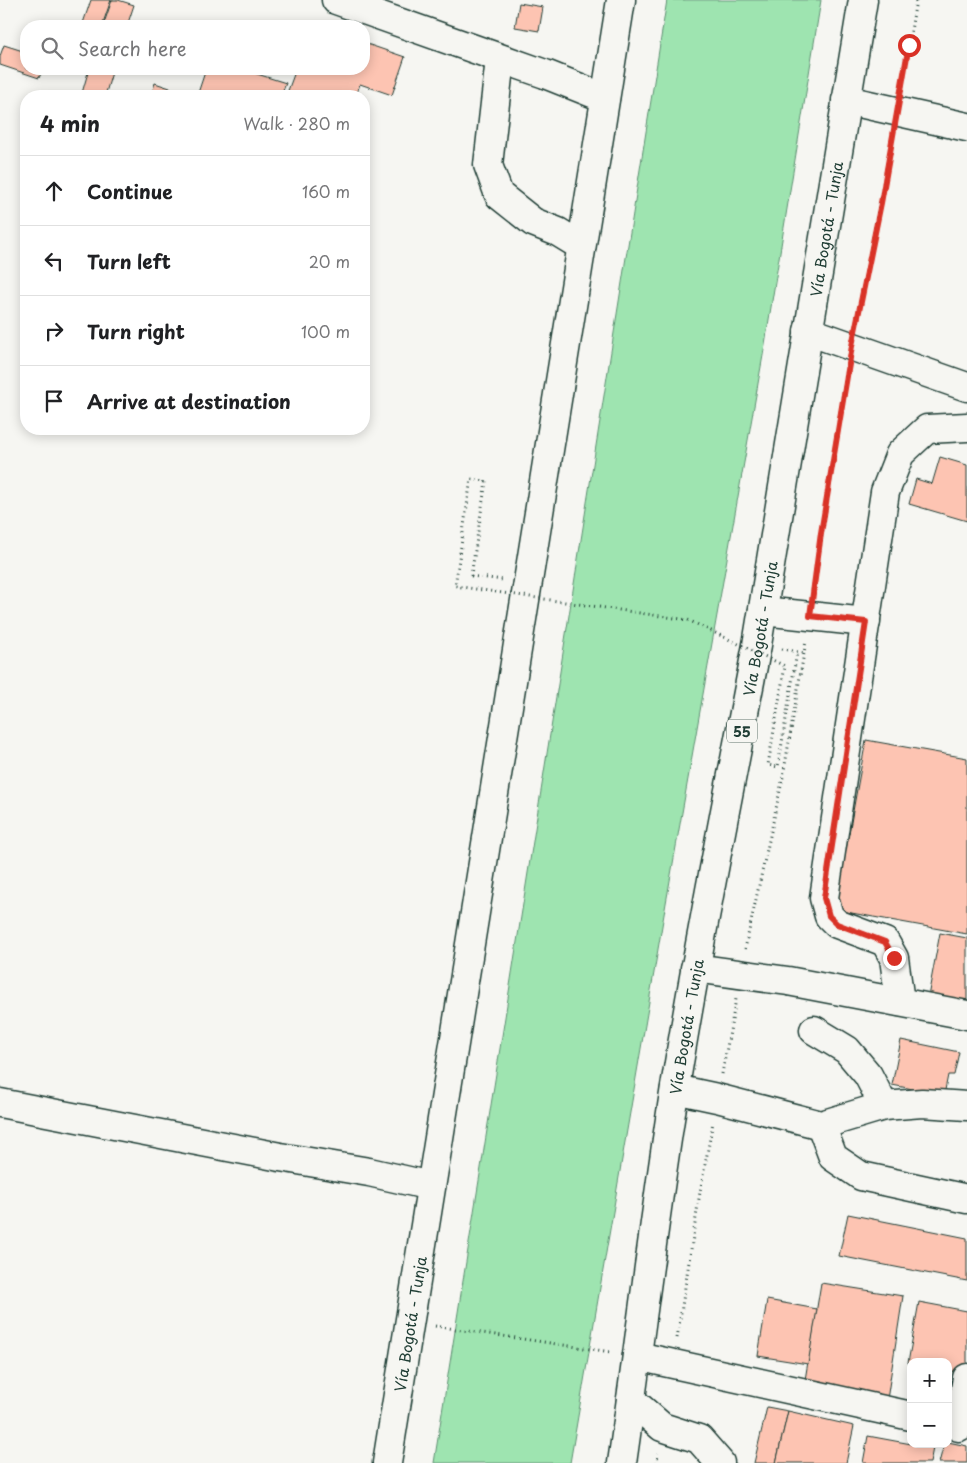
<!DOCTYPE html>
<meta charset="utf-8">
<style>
:root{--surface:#fff;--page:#f2f2f2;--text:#202124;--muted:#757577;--line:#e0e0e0}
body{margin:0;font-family:"Playpen Sans",sans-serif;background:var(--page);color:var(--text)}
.controls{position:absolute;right:15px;bottom:15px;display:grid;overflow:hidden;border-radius:10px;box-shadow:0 2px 12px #0003}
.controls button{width:45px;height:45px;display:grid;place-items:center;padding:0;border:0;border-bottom:1px solid var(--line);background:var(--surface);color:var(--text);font:25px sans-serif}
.stop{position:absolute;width:15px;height:15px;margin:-11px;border:4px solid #d93025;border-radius:50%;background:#fff}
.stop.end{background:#d93025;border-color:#fff;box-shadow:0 1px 5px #0008}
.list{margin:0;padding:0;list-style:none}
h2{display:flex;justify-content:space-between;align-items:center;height:65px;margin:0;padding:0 20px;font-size:21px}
h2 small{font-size:16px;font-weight:400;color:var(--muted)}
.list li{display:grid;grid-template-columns:32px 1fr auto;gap:15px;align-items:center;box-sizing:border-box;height:70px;padding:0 20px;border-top:1px solid var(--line)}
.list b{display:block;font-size:19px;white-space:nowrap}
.list em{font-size:16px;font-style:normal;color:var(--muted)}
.icon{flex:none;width:28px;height:28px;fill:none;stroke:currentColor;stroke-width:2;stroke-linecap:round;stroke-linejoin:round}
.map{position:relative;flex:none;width:967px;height:1463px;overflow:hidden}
.search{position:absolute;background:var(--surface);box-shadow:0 2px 12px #0003;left:20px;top:20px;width:350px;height:55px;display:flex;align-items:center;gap:12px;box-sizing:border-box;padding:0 18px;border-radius:20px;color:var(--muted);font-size:19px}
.panel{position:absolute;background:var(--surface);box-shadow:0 2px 12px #0003;left:20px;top:90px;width:350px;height:345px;border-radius:20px}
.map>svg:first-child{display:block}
.green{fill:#9ee4b0;stroke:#5e9072}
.building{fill:#fdc4b2;stroke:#1f3d34}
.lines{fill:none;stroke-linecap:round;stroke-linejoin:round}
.minor-casing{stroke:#1f3d34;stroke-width:31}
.highway-casing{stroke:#1f3d34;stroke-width:31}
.path{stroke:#1f3d34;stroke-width:3;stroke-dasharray:1 4;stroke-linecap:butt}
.minor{stroke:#f6f6f2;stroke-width:28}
.highway{stroke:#f6f6f2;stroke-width:28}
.path-bridge{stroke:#1f3d34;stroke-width:3;stroke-dasharray:1 4;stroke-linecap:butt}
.route{stroke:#d93025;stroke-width:6}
.labels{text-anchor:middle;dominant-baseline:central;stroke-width:5;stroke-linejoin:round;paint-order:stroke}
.shield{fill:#f6f6f2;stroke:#60746d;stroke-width:1}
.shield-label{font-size:14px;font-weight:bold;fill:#1f3d34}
.street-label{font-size:15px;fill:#1f3d34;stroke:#f6f6f2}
</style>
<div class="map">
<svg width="967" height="1463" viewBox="0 0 967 1463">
<rect width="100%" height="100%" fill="#f6f6f2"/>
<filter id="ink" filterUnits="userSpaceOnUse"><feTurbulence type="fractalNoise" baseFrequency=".02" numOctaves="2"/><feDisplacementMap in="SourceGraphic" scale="10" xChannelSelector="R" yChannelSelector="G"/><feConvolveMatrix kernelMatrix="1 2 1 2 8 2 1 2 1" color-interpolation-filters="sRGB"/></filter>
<g filter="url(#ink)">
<!-- green -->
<path class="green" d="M667,0H821L765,344L663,920L570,1463H434Z"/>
<!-- building -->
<g class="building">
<path d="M91,0H111L102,26H82Z"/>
<path d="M112,0H118L134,5L127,26H103Z"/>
<path d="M519,3L543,7L539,31L515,27Z"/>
<path d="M364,43L405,57L392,95L360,84L356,96H286L296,69H364Z"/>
<path d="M4,45L26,52V69H43L39,78L0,65V56Z"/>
<path d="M89,69H113L105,96H93L82,93Z"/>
<path d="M206,69H241L286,83L281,96H197Z"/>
<path d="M155,83L194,96H151Z"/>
<path d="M940,457L967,465V521L909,504L916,479L932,484Z"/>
<path d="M866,740L967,758V934L835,910Z"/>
<path d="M940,933L967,938V1010L927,1002Z"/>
<path d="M901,1040L959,1052L954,1075H948L944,1095L892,1085Z"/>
<path d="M848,1214L967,1238V1281L839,1256Z"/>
<path d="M821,1283L903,1296L886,1406L803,1392Z"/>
<path d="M767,1300L817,1309L808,1364L758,1356Z"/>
<path d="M919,1302L967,1311V1374L948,1371V1362H911V1364L908,1363Z"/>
<path d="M767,1407L788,1411L776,1463H754Z"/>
<path d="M788,1411L854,1426L846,1463H776Z"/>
<path d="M868,1436L933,1448L930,1463H863Z"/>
<path d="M948,1442L967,1446V1463H939L944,1444H948Z"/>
</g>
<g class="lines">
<!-- minor casing -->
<g class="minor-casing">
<g id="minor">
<path d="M336,0L545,74L605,98"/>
<path d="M500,59L488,165L499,195L533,222L558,232L581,246"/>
<path d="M846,100L967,127"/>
<path d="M808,331L967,387"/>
<path d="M763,611L866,622"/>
<path d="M695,968L788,981L967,1015"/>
<path d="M900,1002L894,958L885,942L837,924L829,916L824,898L885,492L900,454L927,429L967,427"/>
<path d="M814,1030L847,1050L868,1075L884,1106"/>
<path d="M675,1089L717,1098L821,1125L884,1106L922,1103L967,1106"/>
<path d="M0,1103L280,1157L369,1172L431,1186"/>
<path d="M821,1125L833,1157L861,1176L967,1199"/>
<path d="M637,1356L911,1416"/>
<path d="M631,1400L662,1427L699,1439L720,1463"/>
<path d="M959,1427L967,1378"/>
</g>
</g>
<!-- highway casing -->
<g class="highway-casing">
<g id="highway">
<path id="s1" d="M387,1463L621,0"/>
<path id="s2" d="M622,1463C640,1338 655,1212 675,1087C699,939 729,792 757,645L863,0"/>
</g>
</g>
<!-- path -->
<g class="path">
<path d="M902,86L916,0"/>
<path d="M857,321L893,136"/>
<path d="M471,576L503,580"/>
<path d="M813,590L847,372"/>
<path d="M782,649L804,653"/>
<path d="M745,949L783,777L806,641"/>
<path d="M722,1074L736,999"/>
<path d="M435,1326L611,1352"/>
<path d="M677,1338L700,1192L713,1122"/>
<path d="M657,1463L658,1453"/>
</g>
<!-- minor -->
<use href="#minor" class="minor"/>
<!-- highway -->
<use href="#highway" class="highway"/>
<!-- path-bridge -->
<path class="path-bridge" d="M471,576L486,481L471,479L455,586L688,620L785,666L768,765L778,767L797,652"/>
</g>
</g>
<g class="lines" filter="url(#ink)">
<!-- route -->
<path class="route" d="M894,958L885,942L837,924L829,916L824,898L866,622L810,616L821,533L852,346L881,203L909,45"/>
</g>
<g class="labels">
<!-- shield labels -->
<rect class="shield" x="727" y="719.5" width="30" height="23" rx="4"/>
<g class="shield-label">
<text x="742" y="731">55</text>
</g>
<!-- street labels -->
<g class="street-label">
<text stroke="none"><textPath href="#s2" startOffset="1251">Vía Bogotá - Tunja</textPath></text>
<text stroke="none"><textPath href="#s2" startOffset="846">Vía Bogotá - Tunja</textPath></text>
<text stroke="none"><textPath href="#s2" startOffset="441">Vía Bogotá - Tunja</textPath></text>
<text stroke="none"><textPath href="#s1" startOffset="141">Vía Bogotá - Tunja</textPath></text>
</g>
</g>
</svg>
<div class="controls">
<button>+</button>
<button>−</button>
</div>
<div class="stop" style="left:909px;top:45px"></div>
<div class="stop end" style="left:894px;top:958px"></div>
<div class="search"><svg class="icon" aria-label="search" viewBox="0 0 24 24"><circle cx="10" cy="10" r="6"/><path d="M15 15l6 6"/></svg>Search here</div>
<section class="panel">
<h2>4 min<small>Walk · 280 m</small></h2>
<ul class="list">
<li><svg class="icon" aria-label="ahead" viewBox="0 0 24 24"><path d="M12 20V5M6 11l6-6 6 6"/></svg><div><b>Continue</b></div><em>160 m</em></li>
<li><svg class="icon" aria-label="left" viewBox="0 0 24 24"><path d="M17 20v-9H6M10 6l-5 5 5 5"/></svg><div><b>Turn left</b></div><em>20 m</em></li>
<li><svg class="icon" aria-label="right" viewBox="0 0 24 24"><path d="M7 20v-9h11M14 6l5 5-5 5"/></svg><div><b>Turn right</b></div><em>100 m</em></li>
<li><svg class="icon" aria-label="arrive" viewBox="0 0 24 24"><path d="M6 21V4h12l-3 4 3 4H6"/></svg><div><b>Arrive at destination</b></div></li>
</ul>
</section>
</div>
